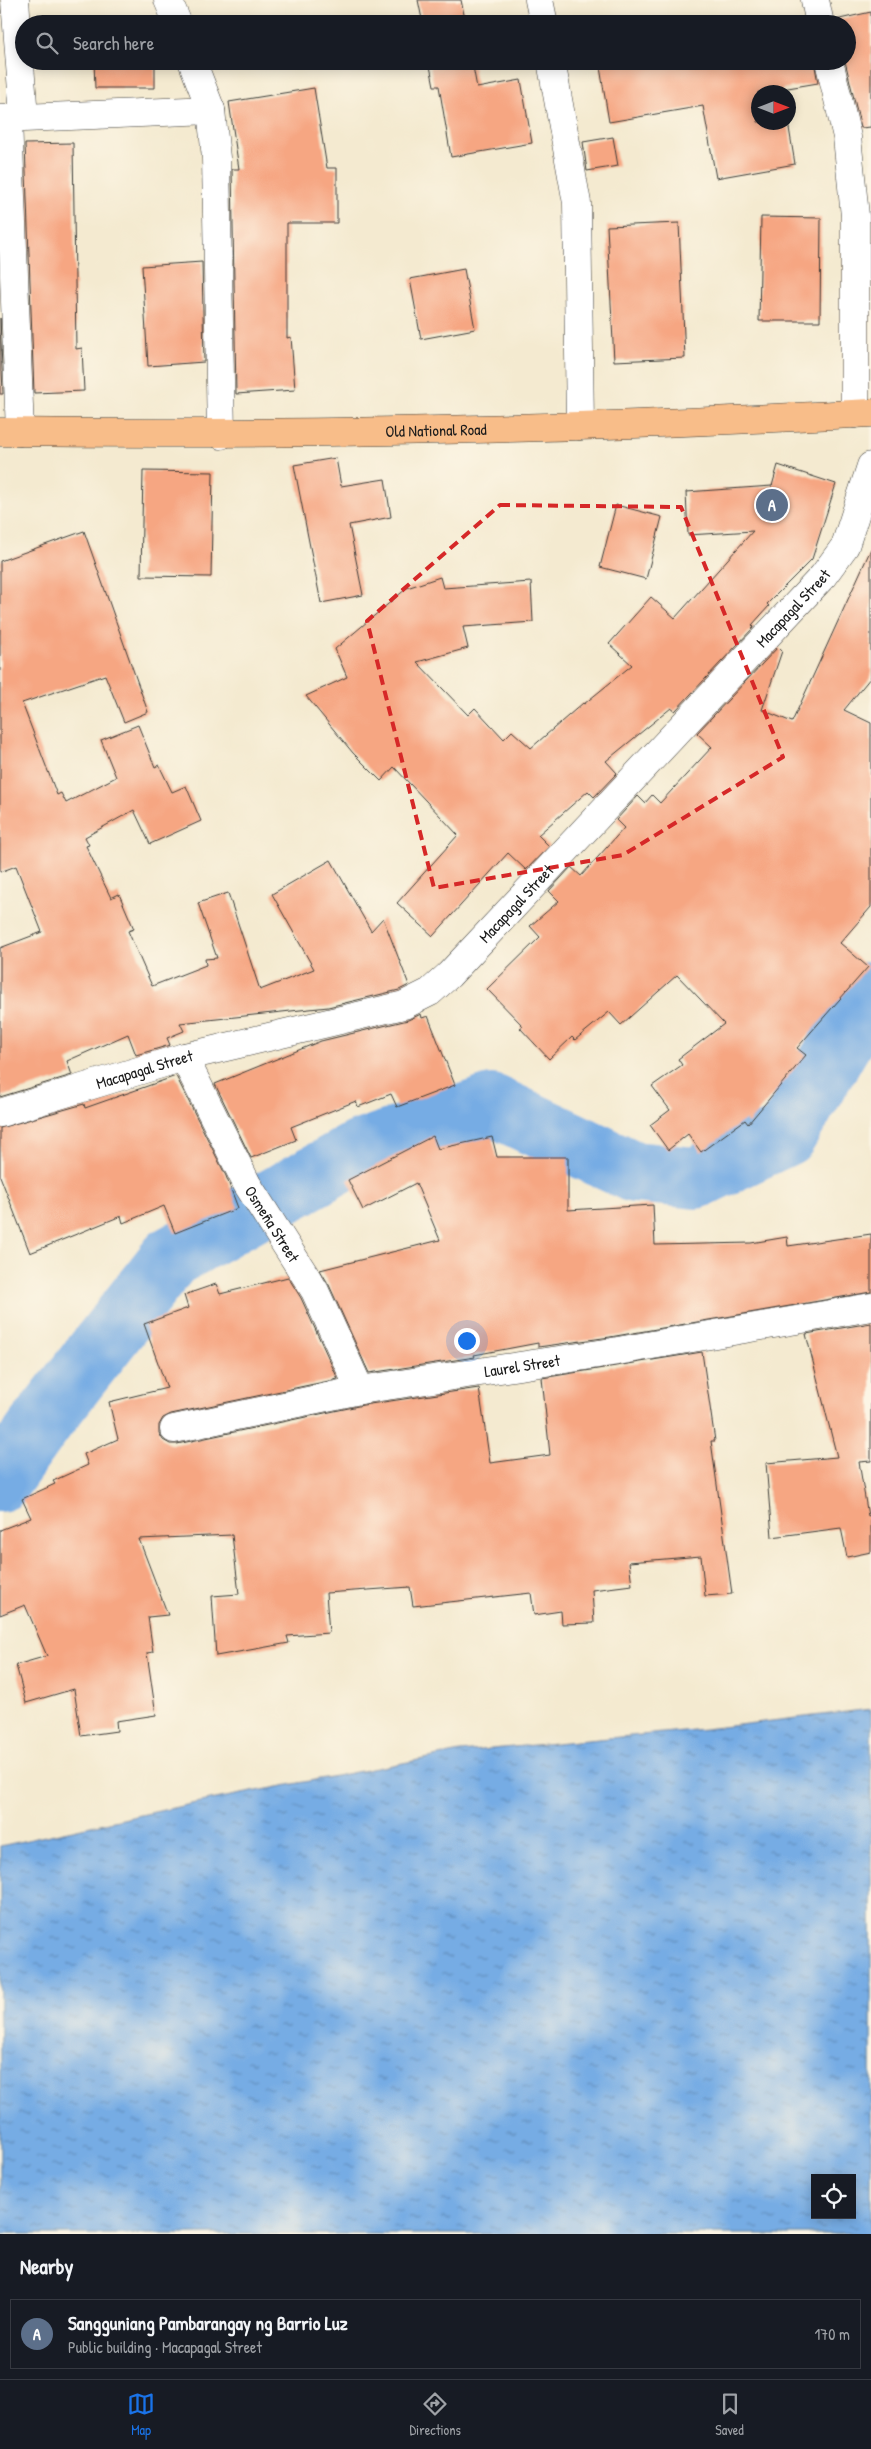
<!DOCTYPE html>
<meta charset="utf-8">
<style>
:root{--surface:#171b24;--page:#20242c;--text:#f1f3f6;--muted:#9ea1a6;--line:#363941;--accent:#1a73e8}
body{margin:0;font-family:"Patrick Hand",sans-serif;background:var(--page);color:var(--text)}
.controls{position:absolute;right:15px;bottom:15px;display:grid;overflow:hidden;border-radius:0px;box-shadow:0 2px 12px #0003}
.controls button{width:45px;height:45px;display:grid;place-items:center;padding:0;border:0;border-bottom:1px solid var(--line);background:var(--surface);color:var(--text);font:25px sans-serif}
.compass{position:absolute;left:751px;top:85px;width:45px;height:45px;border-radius:50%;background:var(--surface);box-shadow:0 2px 12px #0003;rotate:90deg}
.you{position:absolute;left:466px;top:1340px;width:18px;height:18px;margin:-12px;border:4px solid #fff;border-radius:50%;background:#1a73e8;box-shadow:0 0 0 8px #1a73e833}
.badge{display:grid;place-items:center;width:32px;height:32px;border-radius:50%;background:var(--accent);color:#fff;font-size:16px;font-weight:700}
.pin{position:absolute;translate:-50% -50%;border:2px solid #fff;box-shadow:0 1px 5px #0006}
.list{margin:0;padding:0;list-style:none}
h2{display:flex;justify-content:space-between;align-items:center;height:65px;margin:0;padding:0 20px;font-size:21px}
h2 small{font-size:16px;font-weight:400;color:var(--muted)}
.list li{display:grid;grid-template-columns:32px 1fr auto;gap:15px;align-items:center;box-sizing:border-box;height:70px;margin:0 10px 10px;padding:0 10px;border:1px solid var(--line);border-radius:0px}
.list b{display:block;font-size:19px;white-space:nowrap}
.list p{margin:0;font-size:16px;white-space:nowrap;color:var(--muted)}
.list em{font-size:16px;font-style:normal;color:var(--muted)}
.icon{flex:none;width:28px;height:28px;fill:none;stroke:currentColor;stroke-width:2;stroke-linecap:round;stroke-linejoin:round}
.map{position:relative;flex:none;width:871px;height:2234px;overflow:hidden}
.search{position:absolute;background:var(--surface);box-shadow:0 2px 12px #0003;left:15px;right:15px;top:15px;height:55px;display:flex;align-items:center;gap:12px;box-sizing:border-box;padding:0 18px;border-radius:28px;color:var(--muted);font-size:19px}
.sheet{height:145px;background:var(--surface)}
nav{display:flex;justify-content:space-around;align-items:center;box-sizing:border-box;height:70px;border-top:1px solid var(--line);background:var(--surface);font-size:14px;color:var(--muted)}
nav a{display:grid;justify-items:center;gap:2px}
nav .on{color:var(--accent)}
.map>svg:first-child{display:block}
.water{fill:url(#water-ripples);stroke:#496480;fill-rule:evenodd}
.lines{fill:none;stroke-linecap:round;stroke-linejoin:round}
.river{stroke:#76ace4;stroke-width:62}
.building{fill:#f6a682}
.minor-casing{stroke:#3c3b37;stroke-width:29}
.major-casing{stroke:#3c3b37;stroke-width:29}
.minor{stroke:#fff;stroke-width:28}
.major{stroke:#f8bd89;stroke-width:28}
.marked{fill:none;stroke:#d62828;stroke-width:4;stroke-dasharray:10 6;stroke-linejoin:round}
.labels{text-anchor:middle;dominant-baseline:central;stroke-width:4;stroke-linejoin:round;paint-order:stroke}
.street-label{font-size:16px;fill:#1c1c1c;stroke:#fcf5e5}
</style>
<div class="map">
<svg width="871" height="2234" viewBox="0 0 871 2234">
<defs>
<pattern id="water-ripples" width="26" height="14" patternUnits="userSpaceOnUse" patternTransform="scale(1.25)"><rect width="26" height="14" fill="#76ace4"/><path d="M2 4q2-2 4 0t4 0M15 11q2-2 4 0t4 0" fill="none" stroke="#608bb8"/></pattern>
</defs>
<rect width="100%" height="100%" fill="#fcf5e5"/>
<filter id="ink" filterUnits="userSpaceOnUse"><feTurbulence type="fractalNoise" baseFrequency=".02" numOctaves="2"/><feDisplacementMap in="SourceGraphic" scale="10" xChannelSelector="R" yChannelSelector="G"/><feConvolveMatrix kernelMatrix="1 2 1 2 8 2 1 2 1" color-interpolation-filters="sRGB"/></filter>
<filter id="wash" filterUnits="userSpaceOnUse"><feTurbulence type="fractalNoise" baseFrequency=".0096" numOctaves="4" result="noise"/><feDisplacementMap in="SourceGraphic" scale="20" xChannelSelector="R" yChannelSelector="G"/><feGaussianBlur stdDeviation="1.12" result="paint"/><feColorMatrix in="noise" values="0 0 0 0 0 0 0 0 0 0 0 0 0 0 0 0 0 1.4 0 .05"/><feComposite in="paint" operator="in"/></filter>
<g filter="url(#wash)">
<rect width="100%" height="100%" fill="#f4ead0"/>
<!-- water -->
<path class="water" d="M871,1709V2234H0V1846L200,1802L460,1752L705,1729ZM815,2178H852V2215H815Z"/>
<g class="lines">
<!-- river -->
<path class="river" d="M0,1481L45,1418L171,1257L359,1151L492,1105L634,1172L696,1178L786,1135L871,992"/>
</g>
<g id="blocks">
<!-- building -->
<g class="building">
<path d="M418,0H461L466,24H423Z"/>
<path d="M871,12V127L861,128L845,61H847V24H836L835,20Z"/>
<rect x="94" y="21" width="61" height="3"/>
<path d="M94,61H155V88H95Z"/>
<path d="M429,61H472L477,88L521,80L532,143L451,157L439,86H434Z"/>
<path d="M599,61H814L818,83L782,89V92H758V122H788L795,164L716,178L703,106L609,122Z"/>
<path d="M314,88L327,168H337V223H287V338L291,337L295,390L236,394L232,169H239L229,102Z"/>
<path d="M613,137L618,166L587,171L583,142Z"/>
<path d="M73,143L76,349L82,348L84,391L34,393L25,144Z"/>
<path d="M761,217L821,218L820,321H759Z"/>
<path d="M679,223L685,358L614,361L607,226Z"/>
<path d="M202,262L204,362L148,366L142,266Z"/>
<path d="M464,269L475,329L421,339L410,279Z"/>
<path d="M0,318L3,394H0Z"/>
<path d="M336,458L341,486L385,479L391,517L349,525L363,595L321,603L294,465Z"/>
<path d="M778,465L836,484L812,559L767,604L769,606L752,625L754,627L675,711L671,708L606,761L617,773L594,797L588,791L538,835L549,846L526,870L508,853L433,936L397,903L458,835L394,767L381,781L353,753L306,696L347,677L335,649L407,588L440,577L443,588L531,582L533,622L463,627L468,648L417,662L468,715L475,708L504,739L512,731L531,748L583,703L584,704L632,665L609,644L651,597L675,618L753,531L688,535L686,492L772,486Z"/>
<path d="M143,471L213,472L211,577L141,576Z"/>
<path d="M616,505L662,517L646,579L600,567Z"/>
<path d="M84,531L148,712L124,722L105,675L22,703L57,795L61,793L66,803L116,777L101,740L138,725L155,767L159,765L172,792L186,786L201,821L150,844L134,810L85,837L89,845L86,846L111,898L119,894L134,929L128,931L152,986L206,965L205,959L217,958L198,903L228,893L260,990L314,969L272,894L331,860L371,931L383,918L409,985L399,990L328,1007L180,1023L184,1031L167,1038L170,1045L136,1055L128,1034L67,1061L72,1075L0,1097V948L42,932L16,866L0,872V561Z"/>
<path d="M871,549V677L844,710L871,723V907L840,943L868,967L797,1048L806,1055L748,1124L745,1120L701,1152L688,1134L668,1150L650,1125L670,1110L652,1086L682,1065L678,1059L724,1024L677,975L621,1025L609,1012L575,1040L572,1037L549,1059L520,1028L523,1026L487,989L540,937L530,926L559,901L549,891L571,867L581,876L624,828L616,820L638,796L645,803L652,795L660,803L712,747L697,733L778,647L782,651L762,710L792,722Z"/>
<path d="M421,1014L422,1018L428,1016L455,1085L397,1107L391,1094L358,1107L356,1101L291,1127L296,1140L251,1158L215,1084L321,1041L408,1020Z"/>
<path d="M176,1076L226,1176L238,1208L175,1233L164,1206L123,1223L121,1216L30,1253L0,1176V1128L84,1104L85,1108Z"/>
<path d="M433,1136L438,1149L492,1137L497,1157H568V1210L653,1205L655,1245L751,1243L787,1237L788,1246L871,1234V1292L610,1337L538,1347V1343L474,1355L475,1357L369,1373L329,1285L320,1270L440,1240L416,1183L363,1210L348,1180Z"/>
<path d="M288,1277L301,1298L338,1379L171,1414L163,1418L159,1425V1433L163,1440L170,1444H177L363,1405L479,1388L490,1463L550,1455L542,1378L702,1352L715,1441H711L732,1594L705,1596L701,1556L629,1562L632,1585L592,1590L594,1623L562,1624L561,1611L534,1615L531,1593L413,1606L410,1587L326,1593L329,1633L287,1636L289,1643L216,1656L212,1596L239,1594L232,1535L139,1539L168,1615L148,1617L153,1652L147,1653L156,1715L116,1721L117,1731L81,1736L74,1689L26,1703L16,1665L47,1656L25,1605L0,1615V1530L31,1518L22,1499L55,1484L53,1481L88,1465L84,1454L118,1439L109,1402L167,1388L144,1324L188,1308L184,1295L216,1284L220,1294Z"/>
<path d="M871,1323V1461L859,1462L868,1516L871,1515V1552L847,1557L841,1528L772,1537L766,1463L837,1457L806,1334Z"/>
</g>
</g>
</g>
<g filter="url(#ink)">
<use href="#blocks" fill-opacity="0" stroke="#3c3b37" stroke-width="1"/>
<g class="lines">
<!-- minor casing -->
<g class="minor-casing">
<g id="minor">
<path d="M15,0L24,117"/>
<path d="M168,0L178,24"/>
<path d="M539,0L544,24"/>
<path d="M815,0L820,24"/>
<path d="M192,61L211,110L216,158L221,435"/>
<path d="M551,61L577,203L580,426"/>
<path d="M829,61L847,137L855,216V414"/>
<path d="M0,119L211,110"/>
<path d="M8,119L20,432"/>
<path id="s1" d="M184,1057L247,1184L315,1291L360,1390"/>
<path id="s2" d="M0,1113L184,1057L404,1005L430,992L449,975L823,576L845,546L871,466"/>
<path id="s3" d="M174,1429L360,1390L612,1352L871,1307"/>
</g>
</g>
<!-- major casing -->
<g class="major-casing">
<g id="major">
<path id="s4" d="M0,432C291,436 581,429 871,413"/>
</g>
</g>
<!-- minor -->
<use href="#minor" class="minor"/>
<!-- major -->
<use href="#major" class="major"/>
</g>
</g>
<!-- marked area -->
<path class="marked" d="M500,505L681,507L783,757L623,855L434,888L367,621Z"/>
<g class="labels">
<!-- street labels -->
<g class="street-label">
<text stroke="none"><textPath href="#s4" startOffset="436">Old National Road</textPath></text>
<text stroke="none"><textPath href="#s2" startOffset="976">Macapagal Street</textPath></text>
<text stroke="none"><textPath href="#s2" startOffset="571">Macapagal Street</textPath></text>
<text stroke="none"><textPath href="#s2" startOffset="151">Macapagal Street</textPath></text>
<text stroke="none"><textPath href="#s1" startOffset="189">Osmeña Street</textPath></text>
<text stroke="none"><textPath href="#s3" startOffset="354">Laurel Street</textPath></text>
</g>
</g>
</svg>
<div class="controls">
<button><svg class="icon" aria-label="locate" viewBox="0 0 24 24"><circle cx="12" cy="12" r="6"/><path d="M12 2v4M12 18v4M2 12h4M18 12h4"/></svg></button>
</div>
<svg class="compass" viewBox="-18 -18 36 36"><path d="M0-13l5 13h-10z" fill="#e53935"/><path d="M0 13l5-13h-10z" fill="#9ea1a6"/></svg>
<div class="you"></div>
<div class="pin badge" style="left:772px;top:505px;background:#5c6f8a">A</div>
<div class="search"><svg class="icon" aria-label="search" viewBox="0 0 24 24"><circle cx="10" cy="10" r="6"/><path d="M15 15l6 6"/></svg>Search here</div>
</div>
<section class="sheet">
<h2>Nearby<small></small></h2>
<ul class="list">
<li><span class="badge" style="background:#5c6f8a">A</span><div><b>Sangguniang Pambarangay ng Barrio Luz</b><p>Public building · Macapagal Street</p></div><em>170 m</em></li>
</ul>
</section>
<nav>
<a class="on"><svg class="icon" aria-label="map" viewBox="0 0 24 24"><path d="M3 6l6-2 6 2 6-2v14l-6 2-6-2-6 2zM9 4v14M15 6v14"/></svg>Map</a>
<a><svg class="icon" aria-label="directions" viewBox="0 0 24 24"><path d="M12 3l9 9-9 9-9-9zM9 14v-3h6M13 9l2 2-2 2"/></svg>Directions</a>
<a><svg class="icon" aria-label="saved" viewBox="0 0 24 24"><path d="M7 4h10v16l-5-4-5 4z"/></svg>Saved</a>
</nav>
